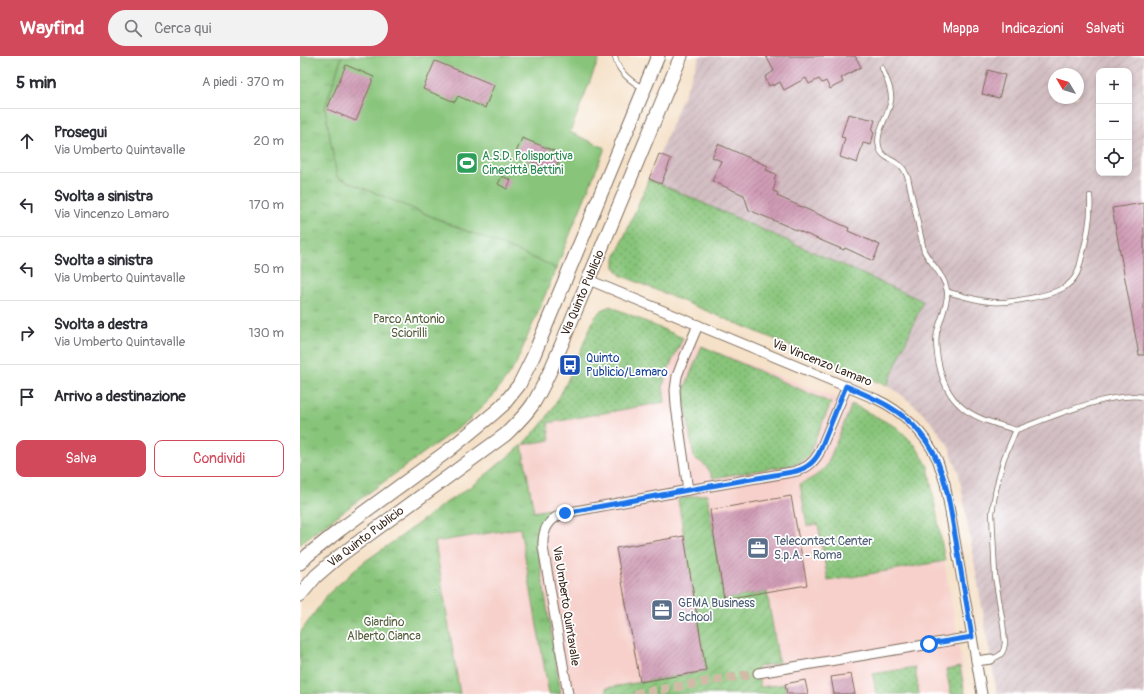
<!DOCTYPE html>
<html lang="it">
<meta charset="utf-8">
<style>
:root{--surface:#fff;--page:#f2f2f3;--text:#2b2b33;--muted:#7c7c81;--line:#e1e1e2;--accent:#d1495b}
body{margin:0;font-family:Pangolin,sans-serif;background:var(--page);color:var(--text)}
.controls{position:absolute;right:12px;top:12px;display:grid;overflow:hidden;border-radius:8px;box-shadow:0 2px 6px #0003}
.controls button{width:36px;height:36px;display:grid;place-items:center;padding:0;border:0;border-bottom:1px solid var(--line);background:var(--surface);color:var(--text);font:20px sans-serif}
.compass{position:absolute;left:748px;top:12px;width:36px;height:36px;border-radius:50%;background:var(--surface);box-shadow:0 2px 6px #0003;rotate:308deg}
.stop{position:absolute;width:12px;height:12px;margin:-9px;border:3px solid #1a73e8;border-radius:50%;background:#fff}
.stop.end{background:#1a73e8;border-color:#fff;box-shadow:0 1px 4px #0008}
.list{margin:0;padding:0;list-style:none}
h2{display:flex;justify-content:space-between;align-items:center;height:52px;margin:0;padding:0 16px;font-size:17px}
h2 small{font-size:13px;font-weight:400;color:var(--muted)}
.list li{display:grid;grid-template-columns:26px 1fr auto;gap:12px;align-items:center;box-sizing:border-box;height:64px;padding:0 16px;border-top:1px solid var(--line)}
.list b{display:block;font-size:15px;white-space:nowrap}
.list p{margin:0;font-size:13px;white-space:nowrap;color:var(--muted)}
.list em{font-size:13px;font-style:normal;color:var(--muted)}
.actions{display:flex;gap:8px;padding:12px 16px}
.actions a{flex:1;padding:9px 0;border:1px solid var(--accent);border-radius:8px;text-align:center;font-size:14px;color:var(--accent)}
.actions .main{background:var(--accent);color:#fff}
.icon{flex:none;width:22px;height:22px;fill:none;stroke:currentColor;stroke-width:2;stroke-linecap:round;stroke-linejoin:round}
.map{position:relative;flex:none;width:844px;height:638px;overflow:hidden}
header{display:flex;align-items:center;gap:24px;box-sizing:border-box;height:56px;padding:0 20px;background:var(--accent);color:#fff}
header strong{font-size:19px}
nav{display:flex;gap:22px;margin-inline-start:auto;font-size:14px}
.search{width:280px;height:36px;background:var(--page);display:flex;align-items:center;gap:10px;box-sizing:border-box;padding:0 14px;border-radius:22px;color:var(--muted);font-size:15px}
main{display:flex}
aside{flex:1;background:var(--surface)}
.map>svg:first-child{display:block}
.built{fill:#f7d0cb}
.industrial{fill:url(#industrial-furrows);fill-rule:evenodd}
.grass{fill:url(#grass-dots);stroke:#62784c}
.park{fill:url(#park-tufts);stroke:#62784c}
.garden{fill:url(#garden-furrows);stroke:#62784c}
.pitch{fill:#88c57a;stroke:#62784c}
.building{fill:url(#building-hatch)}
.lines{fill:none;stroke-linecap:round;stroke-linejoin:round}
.street-tunnel{stroke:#d0bca6;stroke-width:9;stroke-dasharray:9 4.5;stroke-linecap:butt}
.lane-casing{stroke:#7c6a5a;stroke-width:6}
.street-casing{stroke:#7c6a5a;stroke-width:11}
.secondary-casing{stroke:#7c6a5a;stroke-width:15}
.lane{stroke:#fff;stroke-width:4.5}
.street{stroke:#fff;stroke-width:9}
.secondary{stroke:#fff;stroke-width:13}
.route{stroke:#1a73e8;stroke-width:5}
.labels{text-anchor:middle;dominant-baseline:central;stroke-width:3.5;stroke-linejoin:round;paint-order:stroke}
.leisure-label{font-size:12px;fill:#27864d;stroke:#fff;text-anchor:start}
.street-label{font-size:12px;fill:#3b2a1e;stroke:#fff}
.park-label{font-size:12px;fill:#56603e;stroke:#fff}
.transit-label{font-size:12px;fill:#164399;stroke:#fff;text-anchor:start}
.service-label{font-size:12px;fill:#4e5e75;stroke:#fff;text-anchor:start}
</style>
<header>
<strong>Wayfind</strong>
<div class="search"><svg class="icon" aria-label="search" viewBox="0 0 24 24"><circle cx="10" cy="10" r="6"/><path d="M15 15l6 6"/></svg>Cerca qui</div>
<nav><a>Mappa</a><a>Indicazioni</a><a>Salvati</a></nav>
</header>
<main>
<aside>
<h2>5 min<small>A piedi · 370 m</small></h2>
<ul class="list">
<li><svg class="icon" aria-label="ahead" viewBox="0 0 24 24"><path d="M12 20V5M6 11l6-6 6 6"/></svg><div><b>Prosegui</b><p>Via Umberto Quintavalle</p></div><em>20 m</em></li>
<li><svg class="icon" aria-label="left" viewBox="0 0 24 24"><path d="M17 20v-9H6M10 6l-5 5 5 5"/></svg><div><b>Svolta a sinistra</b><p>Via Vincenzo Lamaro</p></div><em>170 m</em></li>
<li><svg class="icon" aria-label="left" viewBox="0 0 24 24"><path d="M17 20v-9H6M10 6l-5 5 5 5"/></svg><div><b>Svolta a sinistra</b><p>Via Umberto Quintavalle</p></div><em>50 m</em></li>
<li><svg class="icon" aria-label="right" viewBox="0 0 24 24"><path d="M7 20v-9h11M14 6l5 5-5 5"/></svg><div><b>Svolta a destra</b><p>Via Umberto Quintavalle</p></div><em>130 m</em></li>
<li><svg class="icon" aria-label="arrive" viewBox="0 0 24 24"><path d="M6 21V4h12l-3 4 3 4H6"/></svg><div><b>Arrivo a destinazione</b></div></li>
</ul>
<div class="actions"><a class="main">Salva</a><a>Condividi</a></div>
</aside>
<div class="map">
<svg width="844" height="638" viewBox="0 0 844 638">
<defs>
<pattern id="industrial-furrows" width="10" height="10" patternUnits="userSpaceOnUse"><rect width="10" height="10" fill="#d2bec2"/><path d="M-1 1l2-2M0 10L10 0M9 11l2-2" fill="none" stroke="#b5a3a6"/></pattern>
<pattern id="grass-dots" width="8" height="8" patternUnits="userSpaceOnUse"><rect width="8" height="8" fill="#88c57a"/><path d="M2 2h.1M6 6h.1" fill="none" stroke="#70a063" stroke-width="1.8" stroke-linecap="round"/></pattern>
<pattern id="park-tufts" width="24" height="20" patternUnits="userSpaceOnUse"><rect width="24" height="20" fill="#88c57a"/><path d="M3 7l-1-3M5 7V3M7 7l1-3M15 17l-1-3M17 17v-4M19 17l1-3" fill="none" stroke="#70a063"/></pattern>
<pattern id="garden-furrows" width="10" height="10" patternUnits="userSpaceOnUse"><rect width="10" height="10" fill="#88c57a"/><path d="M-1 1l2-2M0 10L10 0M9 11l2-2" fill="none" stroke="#70a063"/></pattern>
<pattern id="building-hatch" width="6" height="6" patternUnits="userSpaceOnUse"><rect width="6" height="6" fill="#d09cb6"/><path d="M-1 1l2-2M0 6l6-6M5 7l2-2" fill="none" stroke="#aa7f93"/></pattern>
</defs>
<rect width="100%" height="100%" fill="#fff"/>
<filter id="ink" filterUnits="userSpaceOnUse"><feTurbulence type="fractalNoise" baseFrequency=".025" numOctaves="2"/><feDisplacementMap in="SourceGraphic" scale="8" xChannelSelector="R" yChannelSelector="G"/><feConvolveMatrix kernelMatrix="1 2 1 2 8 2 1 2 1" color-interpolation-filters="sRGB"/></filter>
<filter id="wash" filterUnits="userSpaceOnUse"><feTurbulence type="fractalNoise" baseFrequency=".012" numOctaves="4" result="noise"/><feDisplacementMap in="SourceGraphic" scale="16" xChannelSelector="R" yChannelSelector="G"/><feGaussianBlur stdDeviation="0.9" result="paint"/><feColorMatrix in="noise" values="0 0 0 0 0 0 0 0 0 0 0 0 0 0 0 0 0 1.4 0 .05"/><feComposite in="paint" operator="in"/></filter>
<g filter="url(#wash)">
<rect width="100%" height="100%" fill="#f5e1c8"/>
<!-- built -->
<path class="built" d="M310,250L402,290L552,348L598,372L615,389L628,410L667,638H160L134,486L220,472L234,456L222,389L250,384L248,367L295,261L302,254Z"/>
<!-- industrial -->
<path class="industrial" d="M400,0H844V638H697L659,418L649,391L633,368L614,349L599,337L587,330L623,245L349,123ZM799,15H829V117H799ZM754,18H778V42H754Z"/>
<!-- grass -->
<g class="grass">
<path d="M349,123L623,245L587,330L320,219L315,211V202Z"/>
<path d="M310,250L383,282L366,318L363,330L365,346L248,367L250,384L222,389C229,381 238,373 245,364C267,333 279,296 295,261L302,254Z"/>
<path d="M402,290L531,347L509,398L505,403L497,408L413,422C409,412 404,407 394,402L384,343L385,331Z"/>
<path d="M552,348L598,372L615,389L628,410L645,505L528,525L518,468L507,470L500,428C511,423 519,419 527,409Z"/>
<path d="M615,611L619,638H576L573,618Z"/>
<path d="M660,611L665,638H651L646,614Z"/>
</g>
<!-- park -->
<g class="park">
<path d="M0,0H42L25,52L37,121L169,176L175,177L248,208L256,213L215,310L193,340L170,363L7,482L0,489Z"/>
<path d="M222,389L234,456L260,451C246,462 242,466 236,483L261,638H249L220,472L135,486L160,638H0V577L28,538L64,506L103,479L141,450L176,427Z"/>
</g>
<!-- garden -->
<path class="garden" d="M407,438L424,543L467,536L479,607L457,611L460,631L485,628L487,638H307L306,632L406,615L378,443Z"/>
<!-- pitch -->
<path class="pitch" d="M42,0H300L270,76L305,92L256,213L248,208L175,178L169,176L37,121L25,52Z"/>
<g id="blocks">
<!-- building -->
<g class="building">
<path d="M466,0H555L561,11L541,22L543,26L530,33L526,25L522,27L519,23L509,28L506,22L484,34L480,26L473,30V28L469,30L465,21L474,15Z"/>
<path d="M135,5L194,29L185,52L158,40L155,46L123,33Z"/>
<path d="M46,9L74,21L56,65L27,53Z"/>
<path d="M688,14L705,19L699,42L682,38Z"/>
<path d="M548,58L575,64L572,74L574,76L571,89L563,87L557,107L540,101L545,82L541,81Z"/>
<path d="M222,82L262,98L255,115L215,99Z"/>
<path d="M418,88L468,110L466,114L476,118L474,124L476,125L473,135L478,137L477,140L549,172L548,175L580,189L573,205L545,192L544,194L449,154L444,139L412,125L421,105L412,101Z"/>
<path d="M359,98L371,103L361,128L349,123Z"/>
<path d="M202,120L211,124L207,133L198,128Z"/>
<path d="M844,147V299H839L812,152Z"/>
<path d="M491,440L507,529L424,543L410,454Z"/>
<path d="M384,480L406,615L340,626L316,492Z"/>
<path d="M551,618L555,638H534L531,621Z"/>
<path d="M505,624L508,638H487L485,628Z"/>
</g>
</g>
</g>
<g filter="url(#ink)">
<use href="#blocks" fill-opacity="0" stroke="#7c6a5a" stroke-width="1"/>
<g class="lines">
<!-- street-tunnel -->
<path class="street-tunnel" d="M334,638L458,617"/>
<!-- lane casing -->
<g class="lane-casing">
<g id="lane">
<path d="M315,0C317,15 330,25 343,32"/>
<path d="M582,12C586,22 592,33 591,44C589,60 575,75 579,91C581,102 595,104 602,111C605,114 606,118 608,122L624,195C631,208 645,220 647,235C649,245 640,265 637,276C635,288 637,301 640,313C650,356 679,363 716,374"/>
<path d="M648,236C662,240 678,245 693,246C708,248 752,239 765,231C772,226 777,220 779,212C785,188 792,165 790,140"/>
<path d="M691,603C702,600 704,596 705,586L703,568L695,520L692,457L695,438L699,420L704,402L716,374C752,361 807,336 844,341"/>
</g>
</g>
<!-- street casing -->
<g class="street-casing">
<g id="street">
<path d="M289,224L576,343C602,355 625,377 637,403C640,410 642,419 645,427L682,638"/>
<path d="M388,434L376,350L375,334L377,320L382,307L398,269"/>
<path d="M676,605L691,603"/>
<path d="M458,617L672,581"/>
<path d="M268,638L243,491C242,474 249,462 265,457L388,434L492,416C504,414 513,408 519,397L547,330"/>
</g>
</g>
<!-- secondary casing -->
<g class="secondary-casing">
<g id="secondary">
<path d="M0,507L8,499L41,473L149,394L194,357L203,349L219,329L233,301L358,0"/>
<path d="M0,539L16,520L38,501L205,379C215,369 225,360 233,348C245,328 254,307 263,285L381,0"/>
</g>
</g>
<!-- lane -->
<use href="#lane" class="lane"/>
<!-- street -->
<use href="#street" class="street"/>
<!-- secondary -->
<use href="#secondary" class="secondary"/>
</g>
</g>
<g class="lines" filter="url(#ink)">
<!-- route -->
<path class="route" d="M265,457L388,434L492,416C504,414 513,408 519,397L546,330C574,342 601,353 620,377C646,407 649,447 656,485C661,517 667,549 672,581L629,588"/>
</g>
<!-- icons -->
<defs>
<g id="stadium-square" transform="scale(1.15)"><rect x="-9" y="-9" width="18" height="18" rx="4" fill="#2e9e5b" stroke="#fff"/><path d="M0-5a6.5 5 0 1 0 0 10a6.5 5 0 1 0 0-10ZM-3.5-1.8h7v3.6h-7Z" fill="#fff"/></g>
<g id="bus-square" transform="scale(1.15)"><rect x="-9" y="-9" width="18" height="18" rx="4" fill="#1a4fb4" stroke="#fff"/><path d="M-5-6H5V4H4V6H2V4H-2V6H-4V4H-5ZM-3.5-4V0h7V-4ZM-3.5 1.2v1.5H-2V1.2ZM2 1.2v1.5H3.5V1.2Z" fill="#fff"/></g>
<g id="office-square" transform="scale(1.15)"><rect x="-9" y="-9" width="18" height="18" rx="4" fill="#5c6f8a" stroke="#fff"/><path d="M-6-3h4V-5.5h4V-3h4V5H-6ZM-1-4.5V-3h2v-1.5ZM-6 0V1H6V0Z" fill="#fff"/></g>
</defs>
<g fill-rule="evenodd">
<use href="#stadium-square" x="167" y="107"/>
<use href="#bus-square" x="270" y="309"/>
<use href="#office-square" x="458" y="492"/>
<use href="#office-square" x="362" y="554"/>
</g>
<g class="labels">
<!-- leisure labels -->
<g class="leisure-label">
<text x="182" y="100">A.S.D. Polisportiva<tspan x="182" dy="14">Cinecittà Bettini</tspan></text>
</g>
<!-- street labels -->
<g class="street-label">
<text transform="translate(283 237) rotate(-67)">Via Quinto Publicio</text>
<text transform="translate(522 307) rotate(22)">Via Vincenzo Lamaro</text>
<text transform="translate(66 481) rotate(-37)">Via Quinto Publicio</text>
<text transform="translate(266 550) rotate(81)">Via Umberto Quintavalle</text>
</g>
<!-- park labels -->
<g class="park-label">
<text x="109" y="263">Parco Antonio<tspan x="109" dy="14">Sciorilli</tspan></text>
<text x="84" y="566">Giardino<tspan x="84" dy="14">Alberto Cianca</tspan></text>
</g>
<!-- transit labels -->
<g class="transit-label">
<text x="286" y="302">Quinto<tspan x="286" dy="14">Publicio/Lamaro</tspan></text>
</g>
<!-- service labels -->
<g class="service-label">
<text x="474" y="485">Telecontact Center<tspan x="474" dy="14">S.p.A. - Roma</tspan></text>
<text x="378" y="547">GEMA Business<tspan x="378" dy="14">School</tspan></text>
</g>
</g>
</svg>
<div class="controls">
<button>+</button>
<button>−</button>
<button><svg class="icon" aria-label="locate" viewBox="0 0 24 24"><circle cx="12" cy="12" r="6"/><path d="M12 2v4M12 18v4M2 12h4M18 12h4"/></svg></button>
</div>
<svg class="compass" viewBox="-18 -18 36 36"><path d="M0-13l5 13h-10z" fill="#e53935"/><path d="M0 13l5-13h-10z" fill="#7c7c81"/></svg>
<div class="stop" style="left:629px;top:588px"></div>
<div class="stop end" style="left:265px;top:457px"></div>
</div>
</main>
